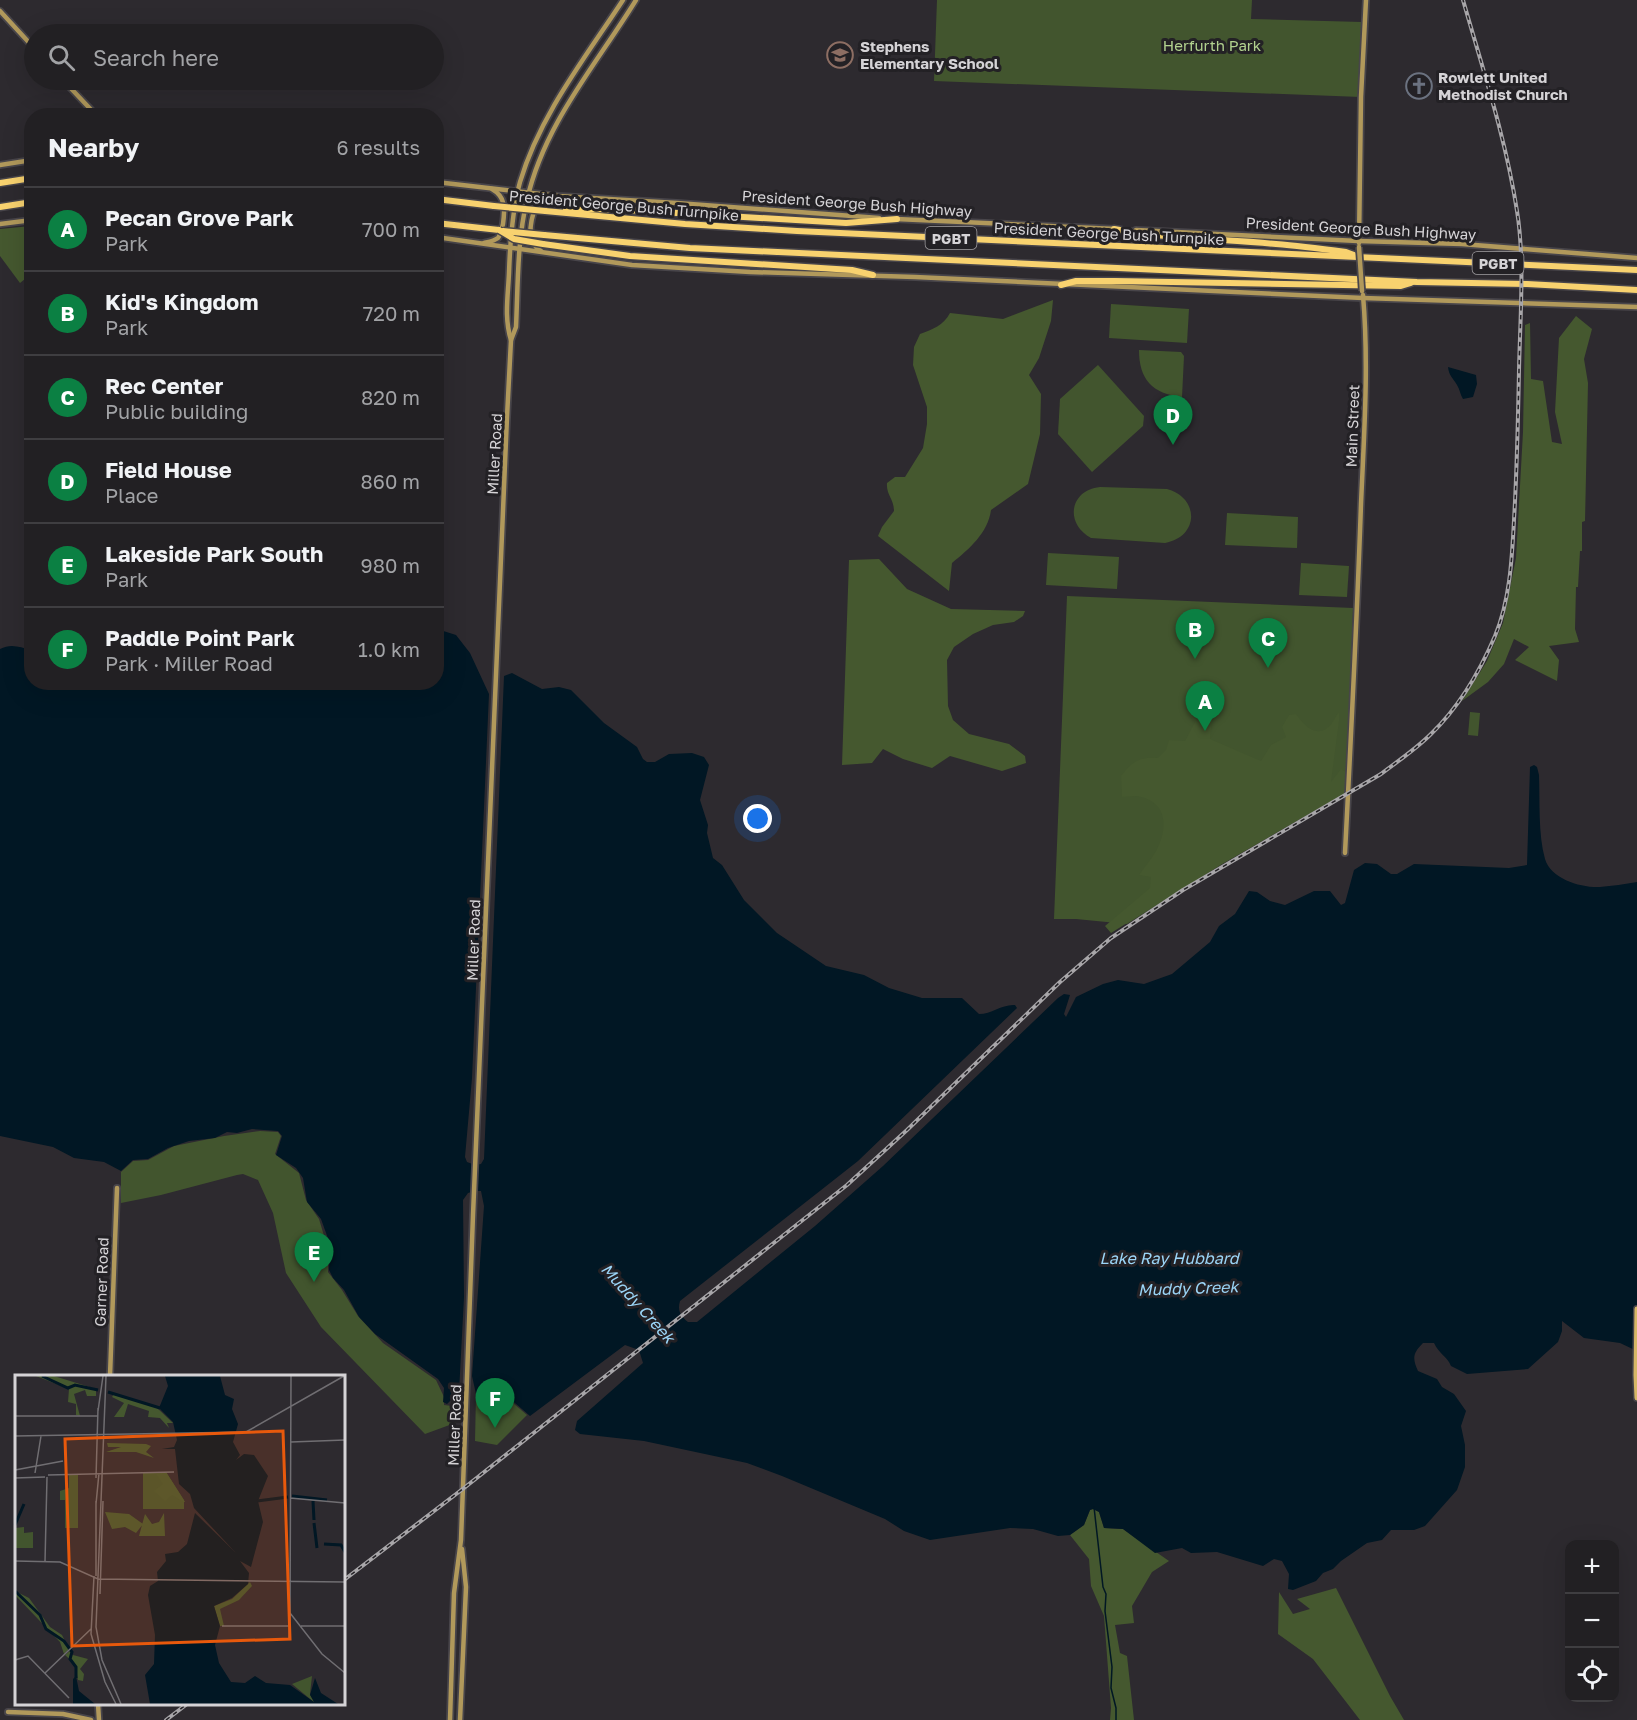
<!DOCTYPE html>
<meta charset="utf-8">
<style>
:root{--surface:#222023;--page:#2a282b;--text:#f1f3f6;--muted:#a2a3a6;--line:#3f3e41;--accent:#0b8043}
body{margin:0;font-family:"Golos Text",sans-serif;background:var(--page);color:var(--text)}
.controls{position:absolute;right:18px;bottom:18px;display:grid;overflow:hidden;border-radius:12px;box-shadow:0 6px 24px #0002}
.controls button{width:54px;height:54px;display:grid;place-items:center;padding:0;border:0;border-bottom:2px solid var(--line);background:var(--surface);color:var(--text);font:30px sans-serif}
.you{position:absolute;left:758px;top:819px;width:21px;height:21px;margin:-15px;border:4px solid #fff;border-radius:50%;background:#1a73e8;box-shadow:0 0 0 9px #1a73e833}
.badge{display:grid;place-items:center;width:39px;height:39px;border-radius:50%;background:var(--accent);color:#fff;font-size:20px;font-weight:700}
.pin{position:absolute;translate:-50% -50px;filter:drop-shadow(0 2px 3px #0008)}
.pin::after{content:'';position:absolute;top:32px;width:21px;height:18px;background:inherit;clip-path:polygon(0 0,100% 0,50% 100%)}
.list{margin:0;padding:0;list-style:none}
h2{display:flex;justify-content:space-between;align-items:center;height:78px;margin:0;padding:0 24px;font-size:26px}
h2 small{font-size:20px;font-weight:400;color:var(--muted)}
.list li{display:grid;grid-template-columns:39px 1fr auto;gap:18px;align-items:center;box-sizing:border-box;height:84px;padding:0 24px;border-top:2px solid var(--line)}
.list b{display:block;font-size:22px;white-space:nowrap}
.list p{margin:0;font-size:20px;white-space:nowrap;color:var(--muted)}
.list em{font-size:20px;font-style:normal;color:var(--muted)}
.icon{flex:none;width:33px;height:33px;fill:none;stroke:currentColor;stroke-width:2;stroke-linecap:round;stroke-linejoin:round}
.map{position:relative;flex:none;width:1637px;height:1720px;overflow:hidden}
.search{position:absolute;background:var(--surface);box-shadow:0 6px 24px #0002;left:24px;top:24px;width:420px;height:66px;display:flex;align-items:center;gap:15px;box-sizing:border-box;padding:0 21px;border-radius:33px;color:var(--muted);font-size:22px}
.panel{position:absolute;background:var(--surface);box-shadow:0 6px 24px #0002;left:24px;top:108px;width:420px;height:582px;border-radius:24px}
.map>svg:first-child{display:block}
.green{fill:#42552e}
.forest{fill:#45582f}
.water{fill:#011724}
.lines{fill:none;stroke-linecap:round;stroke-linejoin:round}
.stream{stroke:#011724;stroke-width:1.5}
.secondary-casing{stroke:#48454a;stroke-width:8}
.primary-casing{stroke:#48454a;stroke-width:8}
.highway-casing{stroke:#48454a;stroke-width:9}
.secondary{stroke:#b1995b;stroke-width:4.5}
.primary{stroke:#d6b766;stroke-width:5}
.highway{stroke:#f8d26f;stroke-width:6}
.rail-casing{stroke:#a8a6a9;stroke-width:4}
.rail{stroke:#232125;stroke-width:1.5;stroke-dasharray:4.5;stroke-linecap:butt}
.secondary-bridge-casing{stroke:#48454a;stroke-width:8;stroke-linecap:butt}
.highway-bridge-casing{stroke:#48454a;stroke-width:9;stroke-linecap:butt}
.secondary-bridge{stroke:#b1995b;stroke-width:4.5}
.highway-bridge{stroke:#f8d26f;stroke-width:6}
.labels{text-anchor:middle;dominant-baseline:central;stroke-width:6;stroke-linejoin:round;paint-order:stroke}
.shield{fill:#232125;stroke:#a09ea1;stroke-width:1.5}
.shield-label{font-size:14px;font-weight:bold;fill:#d5d3d6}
.park-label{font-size:15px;fill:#b2d28f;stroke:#232125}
.poi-label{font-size:15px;font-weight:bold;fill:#d5d3d6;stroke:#232125;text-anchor:start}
.street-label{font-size:15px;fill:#d5d3d6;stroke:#232125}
.water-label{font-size:16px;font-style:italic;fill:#9bd5f7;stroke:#232125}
.inset-river{fill:none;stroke:#011724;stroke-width:3}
.inset-road{fill:none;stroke:#706e72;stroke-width:1.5}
.view{fill:#e8590c;fill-opacity:0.15;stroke:#e8590c;stroke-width:3}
.inset-edge{fill:none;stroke:#d5d3d6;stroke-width:3}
</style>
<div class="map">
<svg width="1637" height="1720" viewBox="0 0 1637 1720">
<rect width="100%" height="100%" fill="#2d2a2f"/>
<!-- green -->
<g class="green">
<path d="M937,0H1252L1251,19L1362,22L1361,97L934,81Z"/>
<path d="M1111,304L1189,309L1187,343L1109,338Z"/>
<path d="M1139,350L1181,352L1184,356L1182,397C1152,394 1139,379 1139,350Z"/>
<path d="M1098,365L1144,416L1143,426L1092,472L1058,434L1060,399Z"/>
<path d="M1100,487L1167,489C1200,498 1199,537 1165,543L1091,538C1064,523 1070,490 1100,487Z"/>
<path d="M1227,513L1298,517L1297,548L1225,545Z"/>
<path d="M1048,553L1119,557L1117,589L1046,585Z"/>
<path d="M1301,563L1349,566L1347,597L1299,595Z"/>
<path d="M1067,596L1353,608L1347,792L1222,864L1127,924L1076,919H1054Z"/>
<path d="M1470,712L1480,713L1478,736L1468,735Z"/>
<path d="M260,1131L278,1132L281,1136L275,1154L299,1173L306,1200L319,1219L328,1249V1272L342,1290L358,1316L383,1343L436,1380L444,1397V1405L452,1406L463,1400L462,1410L455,1423L425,1434L321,1327L310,1310L286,1273L273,1213L258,1180L243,1174L237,1175L161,1195L121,1203V1172L133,1161L148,1160L174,1146L224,1136Z"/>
<path d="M476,1395L507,1398L527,1415L497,1445L475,1441Z"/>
</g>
<!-- forest -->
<g class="forest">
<path d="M31,226V274L20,283L0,256V229Z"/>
<path d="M1053,300L1051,321L1039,358L1029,375L1041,394L1040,434L1028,484L991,510C988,533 969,549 952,563L949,591L878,536L882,527L894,511C894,499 886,495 887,483L895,477H905L923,448L927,424V407L913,365L914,347L920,334C933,329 943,326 950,313L1003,319Z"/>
<path d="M1576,316L1592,329L1584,359L1588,383L1585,521L1582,522V551H1580L1578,587H1576L1575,629L1579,642L1549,646L1559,660L1557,681L1515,660L1529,647L1514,639L1504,664L1488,682L1462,701L1487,661L1503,623L1516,558L1523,432L1525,325L1530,323L1531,379L1543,381L1552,442L1562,444L1555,412L1559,338Z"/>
<path d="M879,559L907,589L951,609L1025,611L1023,616L1014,622L993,625L973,634L954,647L947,660L948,706L953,720L969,734L1009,744L1025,756L1026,763L1002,771L950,756L932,768L903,759L883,749L872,763L842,765L849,560Z"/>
<path d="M1199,693L1220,696L1212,720L1210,739L1261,761L1271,745L1286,737L1282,727L1289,715L1296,714C1302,723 1315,738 1327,728C1332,725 1335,717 1339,712V721L1331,782L1341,769L1348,773L1347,792L1222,864L1111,933L1105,926L1150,888L1151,877L1139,875C1144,867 1151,860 1156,851C1167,830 1169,804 1141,797C1135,795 1128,797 1122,797L1121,776C1132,762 1139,756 1158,758L1166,750L1169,740L1185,741L1195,722L1186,711Z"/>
<path d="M1093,1509L1099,1512L1104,1528L1123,1529L1169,1561L1152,1572L1132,1606L1134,1623L1115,1625L1120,1653L1127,1656L1134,1720H1110L1111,1708L1104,1616L1091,1586L1089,1559L1070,1535L1084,1525L1090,1510Z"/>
<path d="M1336,1588L1390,1696L1404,1720H1360L1313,1659L1278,1634L1279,1592L1293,1614L1310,1609L1297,1599Z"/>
</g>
<!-- water -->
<g class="water">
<path d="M1448,367L1476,375L1477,384L1473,397L1463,399C1460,394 1460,390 1457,385C1453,378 1449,376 1448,367Z"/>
<path d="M437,629L456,635L470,653L489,694L472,1078L465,1157L467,1162L475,1165L481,1164L484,1159L504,676L512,673L542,689L559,687L571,690L604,723L637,747L643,759L647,762H655L669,754L692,753L704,757L709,765L700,800L708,825L707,833L713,858L722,865L744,900L777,933L826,966L864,975L889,988L922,998H962L979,1014C992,1014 1002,1004 1015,1005L1017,1008L858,1161L680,1301C677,1311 681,1316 688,1322H697L815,1226L883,1166L1058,998L1064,994L1070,995L1064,1014L1066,1017L1076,997L1103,984L1118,980L1144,984L1172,974L1210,942L1219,926L1235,914L1249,891L1257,892L1270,901L1285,905L1314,891H1330L1341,905L1345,903L1354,870L1365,863L1377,864L1391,874H1397L1414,864L1509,868L1527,865L1530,767L1534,765L1537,767L1539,775C1540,801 1538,834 1545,859C1551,879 1581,888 1600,887C1612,886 1625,884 1637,882V1351L1620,1343L1584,1338L1562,1321V1331L1558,1342L1528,1369L1467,1374L1451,1366C1447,1356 1439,1354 1434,1343H1423C1413,1353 1412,1358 1418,1371L1437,1379L1442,1387L1454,1394L1466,1411L1461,1426L1465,1445V1467L1457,1490L1425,1526L1414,1530H1391L1382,1540L1367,1543L1341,1561L1333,1569L1323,1573L1316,1581L1293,1590L1288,1589L1289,1574L1282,1561L1274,1559L1263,1566L1217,1552L1191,1553L1182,1548L1155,1553L1123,1529L1104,1528L1099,1512L1093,1509L1090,1510L1084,1525L1070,1535L1058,1536L1033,1529L1010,1528L930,1540L904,1531L885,1519L782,1476L747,1463L644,1441L580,1434L575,1430L577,1421L643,1363L639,1350L625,1345L530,1416L508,1397L476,1394L472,1376L484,1206L481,1191H475L468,1193L463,1200L464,1297L459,1392L447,1404L443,1402L444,1388L438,1379L375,1334L359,1317L344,1290L333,1278L329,1270L330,1244L321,1219L307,1202L303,1178L296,1168L276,1155L282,1136L278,1131L252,1129L237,1133L227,1132L215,1138L189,1141L168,1148L148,1159L133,1160L121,1171L104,1162L74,1158L53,1147L0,1136V649C11,643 20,647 31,650L32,682H436Z"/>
</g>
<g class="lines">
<!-- stream -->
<path class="stream" d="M1094,1507L1103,1587L1106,1594L1105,1611L1112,1667L1111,1688L1116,1708V1720"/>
<!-- secondary casing -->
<g class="secondary-casing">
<g id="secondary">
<path d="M0,11L34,48"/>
<path d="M63,80L97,116"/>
<path d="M0,165L32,160"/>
<path d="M436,182L558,196L677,203L879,218"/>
<path d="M896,219L1116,229"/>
<path d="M0,224L32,220"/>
<path d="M1136,230L1358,241L1462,244L1637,258"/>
<path d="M436,237L632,265L750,272L915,277L1363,298L1637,307"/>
<path d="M484,243C488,242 494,241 498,238C501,234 502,228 503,224C505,209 506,197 492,189"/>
<path d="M1359,243L1361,97L1366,0"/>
<path d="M541,251C524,241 531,218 537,203L549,198"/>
<path d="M511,340C504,318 508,296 509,273C510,243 512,211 520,182C540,115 585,58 623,0"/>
<path d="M1345,853C1351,737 1357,620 1361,504C1364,435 1369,365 1363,295"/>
<path d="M110,1376L117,1188"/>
<path d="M98,1704L99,1720"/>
<path d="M8,1712L63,1714L91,1720"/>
<path d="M450,1720L454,1593L461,1540L473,1215L507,417L511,340L516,327C518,285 517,241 527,200C544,124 596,65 636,0"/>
<path d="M460,1720L466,1587L462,1549"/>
</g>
</g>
<!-- primary casing -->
<g class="primary-casing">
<path id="primary" d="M1637,1309L1636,1375L1637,1398"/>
</g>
<!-- highway casing -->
<g class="highway-casing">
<g id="highway">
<path d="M0,183L32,178"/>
<path d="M436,199L494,206"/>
<path d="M0,207L32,202"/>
<path d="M566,210L610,209L846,223L897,219"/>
<path d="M545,211L685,224L797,231L1637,270"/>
<path d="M436,223L499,230"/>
<path d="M1114,229C1168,239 1222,239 1276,244C1300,246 1323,249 1346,252L1354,255"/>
<path d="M544,235L690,248L1417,282L1527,284L1637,290"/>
<path d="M543,244L630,256L852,270L873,275"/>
<path d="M1061,285L1076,281H1115L1401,286L1411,283"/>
</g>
</g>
<!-- secondary -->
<use href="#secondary" class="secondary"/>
<!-- primary -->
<use href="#primary" class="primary"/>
<!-- highway -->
<use href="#highway" class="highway"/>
<!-- rail casing -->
<g class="rail-casing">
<g id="rail">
<path d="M344,1580L464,1488L847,1185L907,1130L1060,982L1111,938L1183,890L1381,774C1398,761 1416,749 1431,734C1459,707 1480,671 1495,636C1510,600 1512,558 1514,520C1517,470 1518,420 1519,370C1520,320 1525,260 1517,211C1506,139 1483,70 1463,0"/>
<path d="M166,1720L187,1704"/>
</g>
</g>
<!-- rail -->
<use href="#rail" class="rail"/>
<!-- secondary-bridge casing -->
<g class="secondary-bridge-casing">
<path id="secondary-bridge" d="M1359,247L1362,291"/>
</g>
<!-- highway-bridge casing -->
<g class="highway-bridge-casing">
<g id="highway-bridge">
<path d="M494,206L545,211"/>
<path d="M499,230L514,239L543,244"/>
<path d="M503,231L544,235"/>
</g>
</g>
<!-- secondary-bridge -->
<use href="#secondary-bridge" class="secondary-bridge"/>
<!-- highway-bridge -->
<use href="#highway-bridge" class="highway-bridge"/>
</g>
<!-- icons -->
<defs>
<g id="school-ring" transform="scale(1.35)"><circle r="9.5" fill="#232125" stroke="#8d6e63" stroke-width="1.5"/><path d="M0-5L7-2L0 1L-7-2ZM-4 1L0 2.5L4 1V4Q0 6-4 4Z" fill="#8d6e63"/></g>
<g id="church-ring" transform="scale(1.35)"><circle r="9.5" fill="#232125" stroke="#6b7280" stroke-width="1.5"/><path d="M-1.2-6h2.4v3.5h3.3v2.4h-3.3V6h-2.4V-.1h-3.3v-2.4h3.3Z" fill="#6b7280"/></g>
</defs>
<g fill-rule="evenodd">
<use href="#school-ring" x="840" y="55"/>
<use href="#church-ring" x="1419" y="86"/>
</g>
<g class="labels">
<!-- shield labels -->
<g class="shield">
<rect x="925.5" y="227" width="51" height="22" rx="4.5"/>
<rect x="1472.5" y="252" width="51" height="22" rx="4.5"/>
</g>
<g class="shield-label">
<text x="951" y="238">PGBT</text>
<text x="1498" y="263">PGBT</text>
</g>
<!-- park labels -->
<g class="park-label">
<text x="1212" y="45">Herfurth Park</text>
</g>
<!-- poi labels -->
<g class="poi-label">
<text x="860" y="46">Stephens<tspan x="860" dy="17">Elementary School</tspan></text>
<text x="1438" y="77">Rowlett United<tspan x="1438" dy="17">Methodist Church</tspan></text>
</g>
<!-- street labels -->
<g class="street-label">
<text transform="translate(857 203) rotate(4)">President George Bush Highway</text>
<text transform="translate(624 205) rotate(5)">President George Bush Turnpike</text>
<text transform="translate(1361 228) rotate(3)">President George Bush Highway</text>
<text transform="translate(1109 233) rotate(3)">President George Bush Turnpike</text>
<text transform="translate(1352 426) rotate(-88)">Main Street</text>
<text transform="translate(494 454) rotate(-87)">Miller Road</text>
<text transform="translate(473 940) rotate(-88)">Miller Road</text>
<text transform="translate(101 1282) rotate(-88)">Garner Road</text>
<text transform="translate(454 1425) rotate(-88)">Miller Road</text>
</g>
<!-- water labels -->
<g class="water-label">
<text x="1169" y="1258">Lake Ray Hubbard</text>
<text transform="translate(1188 1288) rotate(-2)">Muddy Creek</text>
<text transform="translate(638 1303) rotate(48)">Muddy Creek</text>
</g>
</g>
<!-- overview -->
<g transform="translate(15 1375)">
<rect width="330" height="330" fill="#2d2a2f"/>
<path d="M128,97H151L169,125V134H128ZM54,99H63V153H50V125H45V116L54,113ZM9,152V158L18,157V173H0V153ZM235,207L237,211L224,225L205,234L209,251H205L199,231L217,224ZM297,301L295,319L300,328L277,309Z" fill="#42552e"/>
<path d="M21,1H39L81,14V21H72L70,15L59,19L65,41L61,40V29L53,27L54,14ZM99,19L140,31L158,48H152L154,53L145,43L133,42L134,36L113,29L109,42H99L109,28L97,22ZM92,68L131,69L136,71L131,77L139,83L121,77H91L106,72H93ZM151,97L170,127H169L157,120L150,126L139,116L148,109L141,99ZM90,137L114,139L128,149L121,158L110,152L97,154ZM149,138L150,161H124L130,139L137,149L144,147ZM0,211L2,217L14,223L35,252L47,260L54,274L49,279L45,267L0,220ZM56,275L58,280L73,284L65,294L69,299L68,306L63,305L60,289L50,280Z" fill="#45582f"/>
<path d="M150,1H205L210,20L219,24L217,34L223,49L218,67L225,80L221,85L229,79L239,80L253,101L243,126L248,147L236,192L225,186L234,198L233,209L217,223L199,231L205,251L200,270L204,288L216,307L230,308L240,301L251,308L275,310L299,327L295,320L300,303L306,318L323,329H135L130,300L139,289L140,260L133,220L135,211L143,206L142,197L151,186L150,179L163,177L172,169L180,138L221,178L179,133L175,119L164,109L160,74H147L159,72L162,65L158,47L144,33L153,11ZM61,301L64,316L80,329H58V304Z" fill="#011724"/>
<path class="inset-river" d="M27,1L53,13L60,10L83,15M93,17L145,33M277,121L312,125M242,126L273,122M298,126L299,145M299,148L302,173M0,150L9,129M309,169L326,170L330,177M0,216L25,240L31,254L49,266L57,277L55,284L61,292V303"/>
<path class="inset-road" d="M91,1L81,252L87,285L106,329M276,1L275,238L307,279L330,298M83,36L88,1M0,41H83M0,61L231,57L329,1M276,67L330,65M0,95L48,86M20,98L26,61M33,100L159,97M0,103L30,102M81,103L83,33M275,123L330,128M81,129L84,98M81,157V201M81,160V126M0,186L45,187L83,204L330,207M30,187L32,102M79,201L76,259L90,307M85,219L88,126M207,251H274M286,251H330M274,263L275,239M0,285L13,281L54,323M30,298L76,254M90,307L101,329"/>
<path class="view" d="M268,56L275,264L57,271L50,64Z"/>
<rect width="330" height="330" class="inset-edge"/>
</g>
</svg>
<div class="controls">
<button>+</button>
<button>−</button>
<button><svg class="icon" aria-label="locate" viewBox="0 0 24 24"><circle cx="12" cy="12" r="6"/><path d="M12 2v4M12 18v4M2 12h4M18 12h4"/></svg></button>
</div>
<div class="you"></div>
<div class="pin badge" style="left:1205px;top:731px">A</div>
<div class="pin badge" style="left:1195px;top:659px">B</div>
<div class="pin badge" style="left:1268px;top:668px">C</div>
<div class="pin badge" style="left:1173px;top:445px">D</div>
<div class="pin badge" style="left:314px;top:1282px">E</div>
<div class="pin badge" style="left:495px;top:1428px">F</div>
<div class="search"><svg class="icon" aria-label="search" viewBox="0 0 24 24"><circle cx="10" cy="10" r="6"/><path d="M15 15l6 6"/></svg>Search here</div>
<section class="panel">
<h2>Nearby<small>6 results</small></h2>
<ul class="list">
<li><span class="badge">A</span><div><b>Pecan Grove Park</b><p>Park</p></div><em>700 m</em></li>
<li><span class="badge">B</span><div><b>Kid's Kingdom</b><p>Park</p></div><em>720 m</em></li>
<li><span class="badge">C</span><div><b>Rec Center</b><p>Public building</p></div><em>820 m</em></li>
<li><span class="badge">D</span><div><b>Field House</b><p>Place</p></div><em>860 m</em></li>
<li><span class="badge">E</span><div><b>Lakeside Park South</b><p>Park</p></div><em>980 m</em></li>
<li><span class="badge">F</span><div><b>Paddle Point Park</b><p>Park · Miller Road</p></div><em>1.0 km</em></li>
</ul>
</section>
</div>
